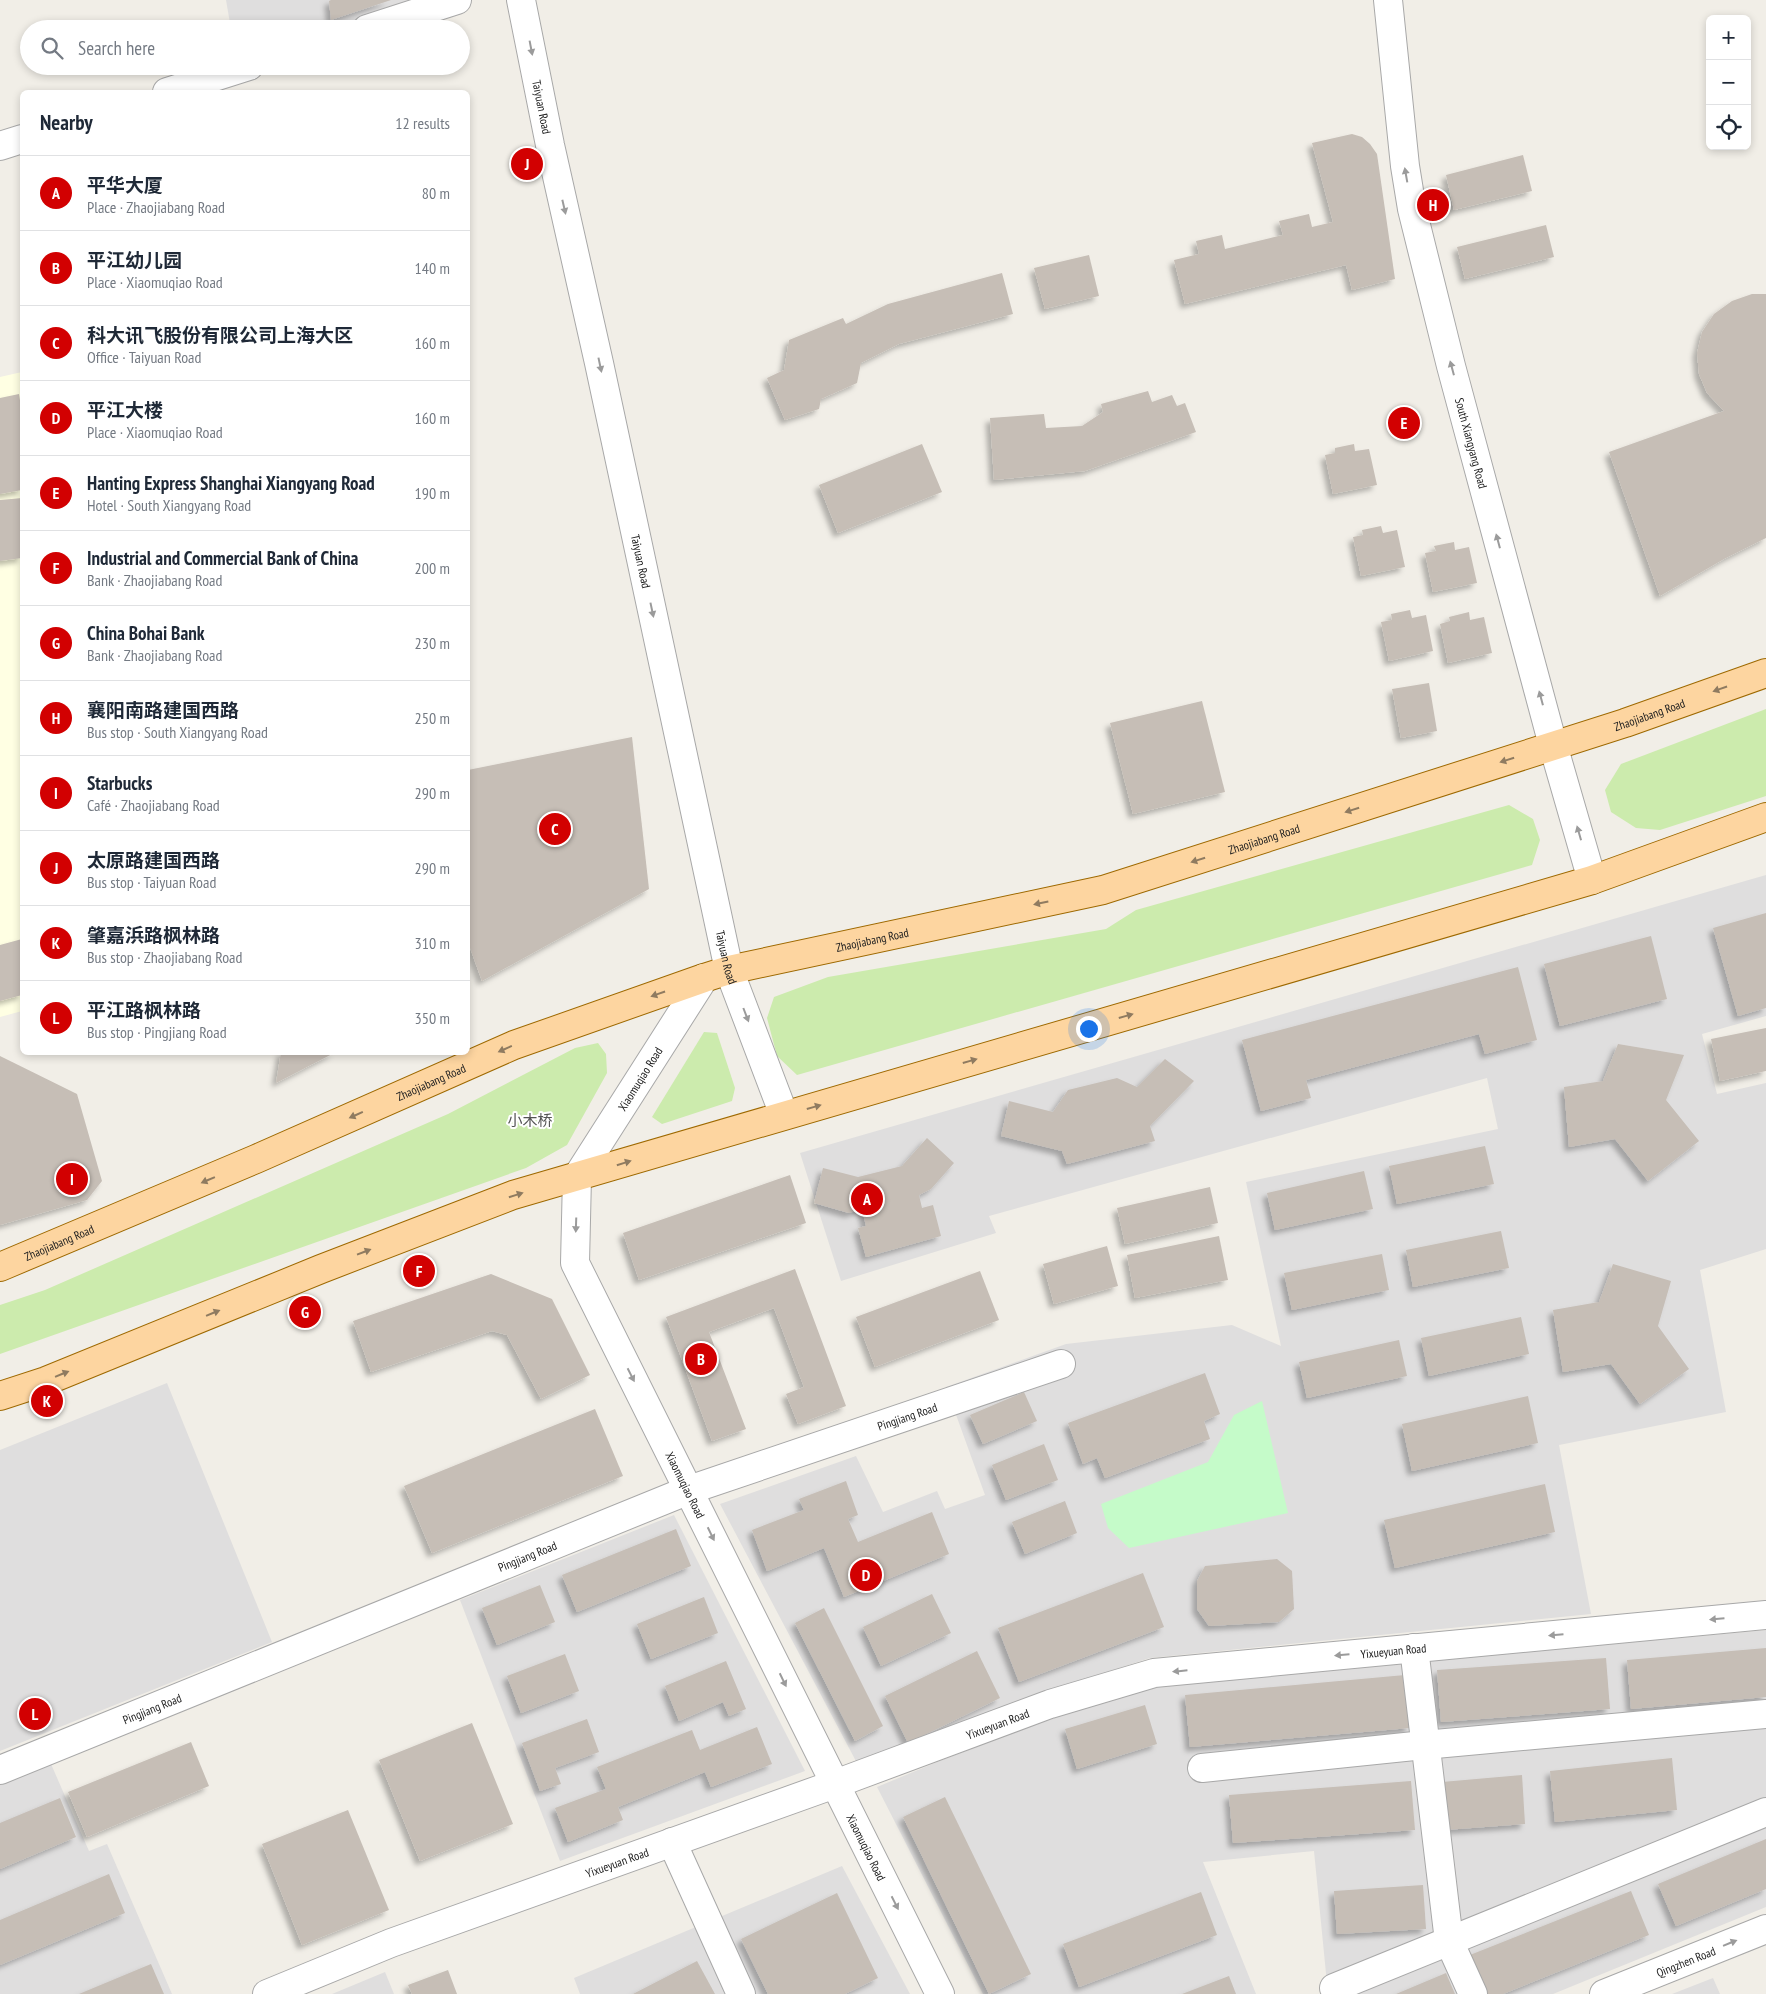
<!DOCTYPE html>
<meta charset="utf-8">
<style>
:root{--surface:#fff;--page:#f2f2f3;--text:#1f2937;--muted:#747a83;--line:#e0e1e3;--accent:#d20001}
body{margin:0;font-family:"PT Sans Narrow","Noto Sans SC",sans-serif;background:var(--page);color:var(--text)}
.controls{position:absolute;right:15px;top:15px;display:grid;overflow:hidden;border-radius:8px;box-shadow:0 2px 8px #0003}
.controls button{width:45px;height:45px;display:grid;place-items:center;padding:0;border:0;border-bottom:1px solid var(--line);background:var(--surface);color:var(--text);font:25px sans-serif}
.you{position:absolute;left:1088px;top:1028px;width:18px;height:18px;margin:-12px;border:4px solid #fff;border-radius:50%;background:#1a73e8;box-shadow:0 0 0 8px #1a73e833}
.badge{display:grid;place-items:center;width:32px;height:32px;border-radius:50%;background:var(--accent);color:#fff;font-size:16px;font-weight:700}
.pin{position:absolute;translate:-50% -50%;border:2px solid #fff;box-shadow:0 1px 5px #0006}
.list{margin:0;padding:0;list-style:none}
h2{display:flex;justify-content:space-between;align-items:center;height:65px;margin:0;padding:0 20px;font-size:21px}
h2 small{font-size:16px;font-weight:400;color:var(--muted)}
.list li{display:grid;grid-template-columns:32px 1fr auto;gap:15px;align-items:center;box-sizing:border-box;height:75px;padding:0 20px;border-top:1px solid var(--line)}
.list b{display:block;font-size:19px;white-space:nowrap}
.list p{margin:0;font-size:16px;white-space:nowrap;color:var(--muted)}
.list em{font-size:16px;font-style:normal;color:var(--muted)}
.icon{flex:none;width:28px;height:28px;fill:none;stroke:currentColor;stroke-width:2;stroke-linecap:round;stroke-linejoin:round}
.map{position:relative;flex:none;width:1766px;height:1994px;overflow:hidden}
.search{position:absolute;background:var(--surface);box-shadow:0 2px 8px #0003;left:20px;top:20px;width:450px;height:55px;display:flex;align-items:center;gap:12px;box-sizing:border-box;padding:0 18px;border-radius:28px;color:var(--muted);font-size:19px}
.panel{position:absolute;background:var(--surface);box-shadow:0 2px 8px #0003;left:20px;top:90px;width:450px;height:965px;border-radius:8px}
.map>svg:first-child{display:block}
.residential{fill:#dfdede}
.education{fill:#ffffe3}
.grass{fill:#ccebad}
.park{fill:#c5fbc9}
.building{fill:#c6beb6;filter:url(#shadow)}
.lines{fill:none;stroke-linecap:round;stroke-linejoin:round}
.minor-casing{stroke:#a8a8a8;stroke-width:30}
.major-casing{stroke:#9e6900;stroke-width:30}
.minor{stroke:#fff;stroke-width:28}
.major{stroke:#fdd5a0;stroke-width:28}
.oneway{fill:#9b9b9b}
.oneway2{fill:#8f7b60}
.labels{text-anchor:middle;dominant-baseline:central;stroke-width:4;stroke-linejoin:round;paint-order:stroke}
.street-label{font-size:12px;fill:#212121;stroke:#fff}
.quarter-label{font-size:15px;fill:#545454;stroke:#fff}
</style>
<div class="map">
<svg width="1766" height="1994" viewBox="0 0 1766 1994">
<defs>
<filter id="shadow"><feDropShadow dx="-4.5" dy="4.5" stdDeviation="2.5" flood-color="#0004"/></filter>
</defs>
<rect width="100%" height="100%" fill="#f1eee7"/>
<!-- residential -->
<g class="residential">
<path d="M226,0H428L338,29H231Z"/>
<path d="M1766,875V1016L1702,1034L1717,1094L1766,1083V1249L1700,1270L1726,1412L1559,1445L1591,1614L1150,1658L1015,1702L858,1765L720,1504L856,1456L883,1512L937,1491L945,1509L985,1495L946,1387L1066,1344L1232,1325L1281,1346L1246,1182L1498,1129L1487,1078L989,1216L996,1233L841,1281L800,1153Z"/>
<path d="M167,1383L272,1642L0,1751V1450Z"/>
<path d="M674,1515L805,1771L560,1861L460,1600Z"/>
<path d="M1766,1630V1907L1553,1994H1328L1314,1851L1203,1862L1256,1994H983L877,1787L942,1760L1050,1719L1161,1685Z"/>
<path d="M51,1764L89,1851L107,1844L172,1994H0V1785Z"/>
<path d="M842,1866L910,1994H580L574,1978Z"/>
<path d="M385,1972L394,1994H332Z"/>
<path d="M1713,1978L1720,1994H1672Z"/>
</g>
<!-- education -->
<path class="education" d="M22,372V1011L0,1017V377Z"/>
<!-- grass -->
<g class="grass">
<path d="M1766,709V796L1660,830L1636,828L1611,812L1605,790L1621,764Z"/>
<path d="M1509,805L1533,819L1540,840L1532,865L797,1075L777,1056L767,1018L774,997L828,977L1106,929L1136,910Z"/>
<path d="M704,1032L717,1033L735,1088L732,1101L662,1124L652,1117Z"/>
<path d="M598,1043L606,1054L607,1073L567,1145L526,1168L0,1354V1305L45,1290L448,1114L575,1048Z"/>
</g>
<!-- park -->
<path class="park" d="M1262,1401L1288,1513L1129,1548L1108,1528L1101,1504L1208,1462L1234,1415Z"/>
<!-- building -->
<g class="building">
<path d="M331,0H391L331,20L329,1Z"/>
<path d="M1352,134L1362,137L1370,144L1377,154L1395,279L1352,290L1346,265L1185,304L1174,260L1199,254L1196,241L1222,235L1225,249L1283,235L1279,221L1309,214L1312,227L1333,222L1312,143Z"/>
<path d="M1523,155L1532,191L1454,210L1446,175Z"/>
<path d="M1546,225L1554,257L1465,279L1457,247Z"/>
<path d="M1089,255L1099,296L1045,309L1034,268Z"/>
<path d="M1002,273L1013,314L899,344L861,363L857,383L821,399L819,409L785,420L767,378L784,370L789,340L843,318L846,324L888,304Z"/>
<path d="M1752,294H1766V538L1724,559L1660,596L1609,452L1724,411L1707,393L1699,374L1697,353L1702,332L1714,314L1732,301Z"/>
<path d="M1148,391L1152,402L1172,395L1177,406L1185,403L1196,432L1085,471L994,480L990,418L1044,414L1046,428L1082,426L1103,412L1101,404Z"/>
<path d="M19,394L22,413V490L0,494V398Z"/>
<path d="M922,444L942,492L838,533L819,485Z"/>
<path d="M1354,444L1355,451L1369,449L1377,485L1333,494L1325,455L1335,453V448Z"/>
<path d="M22,498V558L0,561V500Z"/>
<path d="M1381,526L1383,533L1397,530L1405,567L1361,576L1353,537L1363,535L1362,530Z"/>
<path d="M1454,542L1455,550L1469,547L1477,583L1433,592L1425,553L1436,551L1434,546Z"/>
<path d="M1410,610L1412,618L1426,615L1433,651L1389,661L1381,622L1392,620L1391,614Z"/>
<path d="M1469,612L1470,620L1484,617L1492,653L1448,663L1440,624L1450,621L1449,617Z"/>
<path d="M1429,683L1437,731L1401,738L1392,689Z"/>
<path d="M1202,701L1225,792L1133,814L1110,723Z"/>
<path d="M632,737L649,889L482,981L468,942V770Z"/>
<path d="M1766,913V1008L1738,1016L1713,928Z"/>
<path d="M1651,936L1667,999L1560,1026L1544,964Z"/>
<path d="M22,939V995L0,1001V945Z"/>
<path d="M1518,967L1537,1040L1485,1054L1479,1034L1306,1080L1311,1098L1261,1111L1242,1040Z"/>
<path d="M1766,1028V1071L1720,1081L1711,1039Z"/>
<path d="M1618,1044L1684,1055L1666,1100L1699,1141L1648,1181L1615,1139L1569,1147L1564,1087L1603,1081Z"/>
<path d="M281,1052H336L276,1083Z"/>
<path d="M0,1056L77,1094L102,1181L87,1200L0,1225Z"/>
<path d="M1165,1059L1194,1081L1150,1126L1155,1141L1067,1164L1062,1151L1001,1136L1009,1101L1053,1112L1068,1090L1117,1078L1137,1087Z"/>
<path d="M927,1138L954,1163L931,1189L919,1195L922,1208L933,1205L941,1236L866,1257L858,1228L866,1226L862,1209L849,1213L814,1203L823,1168L858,1177L902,1166Z"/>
<path d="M1485,1146L1494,1184L1397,1204L1389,1166Z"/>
<path d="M1364,1171L1373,1209L1275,1230L1267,1193Z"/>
<path d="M790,1175L806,1223L639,1280L623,1233Z"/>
<path d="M1210,1187L1218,1223L1125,1244L1117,1208Z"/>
<path d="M1501,1231L1509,1268L1413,1287L1406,1250Z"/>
<path d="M1219,1236L1228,1280L1135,1298L1127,1255Z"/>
<path d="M1107,1246L1118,1286L1054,1304L1043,1264Z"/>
<path d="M1382,1254L1389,1290L1292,1310L1284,1273Z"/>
<path d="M1613,1264L1671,1281L1658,1326L1689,1369L1640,1404L1611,1364L1563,1372L1553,1310L1599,1302Z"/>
<path d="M795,1269L846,1406L798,1424L786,1394L804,1387L774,1308L709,1332L746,1429L712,1441L666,1317Z"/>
<path d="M980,1271L999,1320L875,1367L856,1317Z"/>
<path d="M491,1274L552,1299L590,1375L541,1399L507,1335L492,1331L371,1372L353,1321Z"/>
<path d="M1521,1317L1529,1354L1429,1376L1421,1338Z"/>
<path d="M1399,1340L1407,1376L1307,1398L1299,1362Z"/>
<path d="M1205,1373L1220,1414L1204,1421L1210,1439L1105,1478L1097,1458L1083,1464L1068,1423Z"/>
<path d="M1024,1392L1037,1421L983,1444L970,1415Z"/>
<path d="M1528,1396L1538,1443L1412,1471L1402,1424Z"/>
<path d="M595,1409L623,1476L432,1553L404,1486Z"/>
<path d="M1044,1444L1058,1480L1006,1500L992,1465Z"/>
<path d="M846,1481L858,1515L848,1519L858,1542L932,1512L949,1554L844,1597L824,1548L767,1571L752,1530L804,1510L799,1499Z"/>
<path d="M1545,1484L1555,1532L1395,1568L1384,1520Z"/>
<path d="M1065,1501L1077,1533L1025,1554L1012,1522Z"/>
<path d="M676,1529L691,1566L577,1612L562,1575Z"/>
<path d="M1277,1559L1292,1571L1294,1609L1279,1622L1209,1626L1197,1609V1581L1205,1566Z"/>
<path d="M1143,1573L1164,1627L1019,1682L998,1628Z"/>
<path d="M540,1585L555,1622L497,1645L482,1608Z"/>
<path d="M932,1594L951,1633L881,1666L863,1627Z"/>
<path d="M704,1597L718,1633L651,1659L637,1624Z"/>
<path d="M824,1608L883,1726L855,1741L795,1623Z"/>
<path d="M1766,1648V1697L1631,1709L1627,1660Z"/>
<path d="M977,1651L1000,1698L908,1743L885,1696Z"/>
<path d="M565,1654L579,1691L521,1713L507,1676Z"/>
<path d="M1606,1658L1610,1709L1441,1722L1437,1670Z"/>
<path d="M726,1661L746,1709L729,1716L723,1702L679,1721L665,1686Z"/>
<path d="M1405,1675L1410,1728L1190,1747L1185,1695Z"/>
<path d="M1145,1705L1157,1744L1077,1769L1065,1729Z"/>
<path d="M587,1719L599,1752L555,1768L561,1784L540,1791L522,1743Z"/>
<path d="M472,1723L513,1824L420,1861L379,1760Z"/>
<path d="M757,1727L772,1764L711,1787L705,1772L618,1807L623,1820L568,1842L555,1808L606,1789L597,1767L692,1730L700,1750Z"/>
<path d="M191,1742L209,1786L87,1837L68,1792Z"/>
<path d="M1672,1758L1677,1810L1555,1822L1550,1771Z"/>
<path d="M1522,1775L1525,1824L1445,1830L1442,1782Z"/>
<path d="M1411,1781L1415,1830L1233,1843L1229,1795Z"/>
<path d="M945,1797L1031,1974L989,1994L903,1817Z"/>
<path d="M60,1798L76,1837L0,1869V1823Z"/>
<path d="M348,1810L389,1910L302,1945L262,1844Z"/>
<path d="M1766,1839V1889L1676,1926L1658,1884Z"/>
<path d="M109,1874L125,1913L0,1965V1920Z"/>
<path d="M1423,1885L1426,1929L1337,1934L1334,1891Z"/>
<path d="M1631,1891L1649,1935L1503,1994H1486L1470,1955Z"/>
<path d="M1201,1892L1217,1935L1079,1987L1063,1944Z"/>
<path d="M837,1893L878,1978L845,1994H768L741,1939Z"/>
<path d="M697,1961L715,1994H633Z"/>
<path d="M151,1964L164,1994H79Z"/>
<path d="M448,1970L457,1994H412L408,1985Z"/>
<path d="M1446,1973L1455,1994H1396Z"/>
<path d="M1229,1976L1236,1994H1182Z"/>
</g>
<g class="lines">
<!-- minor casing -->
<g class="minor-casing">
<g id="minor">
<path id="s1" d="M521,0L550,145L599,363L729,970L784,1115"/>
<path id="s2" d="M1388,0L1405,166L1412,209L1451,366L1553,745L1592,880"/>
<path d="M367,29L457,0"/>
<path d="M167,92L249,66"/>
<path d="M0,146L22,139"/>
<path id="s3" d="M704,978L577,1177L575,1263L940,1994"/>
<path d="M1414,1648L1449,1941L1473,1994"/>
<path d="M1202,1768L1424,1745L1766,1714"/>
<path id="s4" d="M0,1770L689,1490L1061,1364"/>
<path d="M672,1842L741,1994"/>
<path d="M1334,1988L1766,1812"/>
<path id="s5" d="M267,1994L391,1943L835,1784L1050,1704L1154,1673L1766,1615"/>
<path id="s6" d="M1604,1994L1766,1929"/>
</g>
</g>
<!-- major casing -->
<g class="major-casing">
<g id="major">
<path id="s7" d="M0,1267L256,1159L514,1045L704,978L729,970L1103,890L1625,723L1766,673"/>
<path d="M0,1396L46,1381L321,1269L513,1195L1592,880L1766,817"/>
</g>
</g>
<!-- minor -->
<use href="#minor" class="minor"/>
<!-- major -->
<use href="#major" class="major"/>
</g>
<!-- one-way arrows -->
<defs><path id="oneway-solid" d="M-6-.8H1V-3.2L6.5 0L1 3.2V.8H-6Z" transform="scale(1.25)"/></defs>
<g class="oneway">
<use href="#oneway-solid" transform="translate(531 48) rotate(79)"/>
<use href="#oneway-solid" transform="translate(1406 175) rotate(-100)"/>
<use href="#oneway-solid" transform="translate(564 207) rotate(77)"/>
<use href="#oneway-solid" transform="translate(600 365) rotate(78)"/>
<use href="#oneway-solid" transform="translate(1452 368) rotate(-105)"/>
<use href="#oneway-solid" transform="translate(1498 541) rotate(-105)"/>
<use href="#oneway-solid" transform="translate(652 610) rotate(78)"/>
<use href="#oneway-solid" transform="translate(1541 698) rotate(-105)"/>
<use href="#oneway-solid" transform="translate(1579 833) rotate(-106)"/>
<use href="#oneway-solid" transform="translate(746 1015) rotate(69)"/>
<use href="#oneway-solid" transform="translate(576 1225) rotate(92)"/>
<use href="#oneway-solid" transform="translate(631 1375) rotate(63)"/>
<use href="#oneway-solid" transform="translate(711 1534) rotate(64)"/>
<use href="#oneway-solid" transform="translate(1717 1619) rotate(175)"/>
<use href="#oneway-solid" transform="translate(1556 1635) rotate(175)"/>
<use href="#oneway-solid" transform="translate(1342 1655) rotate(175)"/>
<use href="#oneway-solid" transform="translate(1180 1671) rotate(174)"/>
<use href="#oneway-solid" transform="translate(783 1680) rotate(64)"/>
<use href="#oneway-solid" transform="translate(895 1903) rotate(63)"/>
<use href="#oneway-solid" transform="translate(1730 1943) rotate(-22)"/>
</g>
<g class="oneway2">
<use href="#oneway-solid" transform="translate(1720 689) rotate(161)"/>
<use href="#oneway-solid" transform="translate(1507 760) rotate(162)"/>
<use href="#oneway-solid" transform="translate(1352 810) rotate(162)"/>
<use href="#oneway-solid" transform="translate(1198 860) rotate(162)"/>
<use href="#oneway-solid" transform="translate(1041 903) rotate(168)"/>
<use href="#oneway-solid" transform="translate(658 994) rotate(161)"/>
<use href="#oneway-solid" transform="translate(1126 1016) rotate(-16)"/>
<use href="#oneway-solid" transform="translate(505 1049) rotate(156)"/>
<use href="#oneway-solid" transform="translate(970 1061) rotate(-16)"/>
<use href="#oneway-solid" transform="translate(814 1107) rotate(-16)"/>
<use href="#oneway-solid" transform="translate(356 1115) rotate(156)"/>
<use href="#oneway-solid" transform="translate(624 1163) rotate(-17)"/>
<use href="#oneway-solid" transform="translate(208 1180) rotate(157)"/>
<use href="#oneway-solid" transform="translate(516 1195) rotate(-18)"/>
<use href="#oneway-solid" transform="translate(364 1252) rotate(-21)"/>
<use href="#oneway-solid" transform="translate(213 1313) rotate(-22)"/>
<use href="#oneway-solid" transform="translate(62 1374) rotate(-22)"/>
</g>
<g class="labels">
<!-- street labels -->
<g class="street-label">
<text stroke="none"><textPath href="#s1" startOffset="109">Taiyuan Road</textPath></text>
<text stroke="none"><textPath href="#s2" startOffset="452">South Xiangyang Road</textPath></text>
<text stroke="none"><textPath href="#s1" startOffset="574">Taiyuan Road</textPath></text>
<text stroke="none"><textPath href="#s7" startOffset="1744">Zhaojiabang Road</textPath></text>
<text stroke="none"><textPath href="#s7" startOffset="1339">Zhaojiabang Road</textPath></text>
<text stroke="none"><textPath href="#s7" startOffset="934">Zhaojiabang Road</textPath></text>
<text stroke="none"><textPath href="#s1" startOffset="979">Taiyuan Road</textPath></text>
<text transform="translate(640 1079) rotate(-58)">Xiaomuqiao Road</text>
<text stroke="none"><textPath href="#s7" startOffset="469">Zhaojiabang Road</textPath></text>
<text stroke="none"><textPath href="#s7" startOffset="64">Zhaojiabang Road</textPath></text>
<text stroke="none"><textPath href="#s4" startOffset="974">Pingjiang Road</textPath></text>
<text stroke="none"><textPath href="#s3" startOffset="570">Xiaomuqiao Road</textPath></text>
<text stroke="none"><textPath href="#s4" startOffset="569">Pingjiang Road</textPath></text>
<text stroke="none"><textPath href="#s5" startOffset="1184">Yixueyuan Road</textPath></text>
<text stroke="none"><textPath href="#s4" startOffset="164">Pingjiang Road</textPath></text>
<text stroke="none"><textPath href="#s5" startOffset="779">Yixueyuan Road</textPath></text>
<text stroke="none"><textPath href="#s3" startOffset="975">Xiaomuqiao Road</textPath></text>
<text stroke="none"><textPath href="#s5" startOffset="374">Yixueyuan Road</textPath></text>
<text stroke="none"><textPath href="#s6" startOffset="88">Qingzhen Road</textPath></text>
</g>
<!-- quarter labels -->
<g class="quarter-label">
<text x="530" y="1120">小木桥</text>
</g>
</g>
</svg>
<div class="controls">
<button>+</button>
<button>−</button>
<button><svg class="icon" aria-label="locate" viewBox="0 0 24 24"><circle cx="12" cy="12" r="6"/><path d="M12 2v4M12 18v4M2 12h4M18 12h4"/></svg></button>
</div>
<div class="you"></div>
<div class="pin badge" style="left:867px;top:1199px">A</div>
<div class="pin badge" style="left:701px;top:1359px">B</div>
<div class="pin badge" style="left:555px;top:829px">C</div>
<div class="pin badge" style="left:866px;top:1575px">D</div>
<div class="pin badge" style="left:1404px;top:423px">E</div>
<div class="pin badge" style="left:419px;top:1271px">F</div>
<div class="pin badge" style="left:305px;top:1312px">G</div>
<div class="pin badge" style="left:1433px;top:205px">H</div>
<div class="pin badge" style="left:72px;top:1179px">I</div>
<div class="pin badge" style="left:527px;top:164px">J</div>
<div class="pin badge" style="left:47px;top:1401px">K</div>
<div class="pin badge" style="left:35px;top:1714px">L</div>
<div class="search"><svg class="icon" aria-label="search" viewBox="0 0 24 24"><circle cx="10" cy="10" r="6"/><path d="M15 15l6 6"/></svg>Search here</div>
<section class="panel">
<h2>Nearby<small>12 results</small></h2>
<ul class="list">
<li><span class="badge">A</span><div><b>平华大厦</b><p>Place · Zhaojiabang Road</p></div><em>80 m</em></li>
<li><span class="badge">B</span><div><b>平江幼儿园</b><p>Place · Xiaomuqiao Road</p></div><em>140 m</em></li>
<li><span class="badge">C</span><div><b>科大讯飞股份有限公司上海大区</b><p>Office · Taiyuan Road</p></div><em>160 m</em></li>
<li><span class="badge">D</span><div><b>平江大楼</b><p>Place · Xiaomuqiao Road</p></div><em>160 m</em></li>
<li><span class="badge">E</span><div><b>Hanting Express Shanghai Xiangyang Road</b><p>Hotel · South Xiangyang Road</p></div><em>190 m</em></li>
<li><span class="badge">F</span><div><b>Industrial and Commercial Bank of China</b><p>Bank · Zhaojiabang Road</p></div><em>200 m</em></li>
<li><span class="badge">G</span><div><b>China Bohai Bank</b><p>Bank · Zhaojiabang Road</p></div><em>230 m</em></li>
<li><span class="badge">H</span><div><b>襄阳南路建国西路</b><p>Bus stop · South Xiangyang Road</p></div><em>250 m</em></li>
<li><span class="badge">I</span><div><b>Starbucks</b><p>Café · Zhaojiabang Road</p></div><em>290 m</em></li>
<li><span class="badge">J</span><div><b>太原路建国西路</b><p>Bus stop · Taiyuan Road</p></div><em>290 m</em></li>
<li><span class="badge">K</span><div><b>肇嘉浜路枫林路</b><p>Bus stop · Zhaojiabang Road</p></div><em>310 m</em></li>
<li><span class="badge">L</span><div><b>平江路枫林路</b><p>Bus stop · Pingjiang Road</p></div><em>350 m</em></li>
</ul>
</section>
</div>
